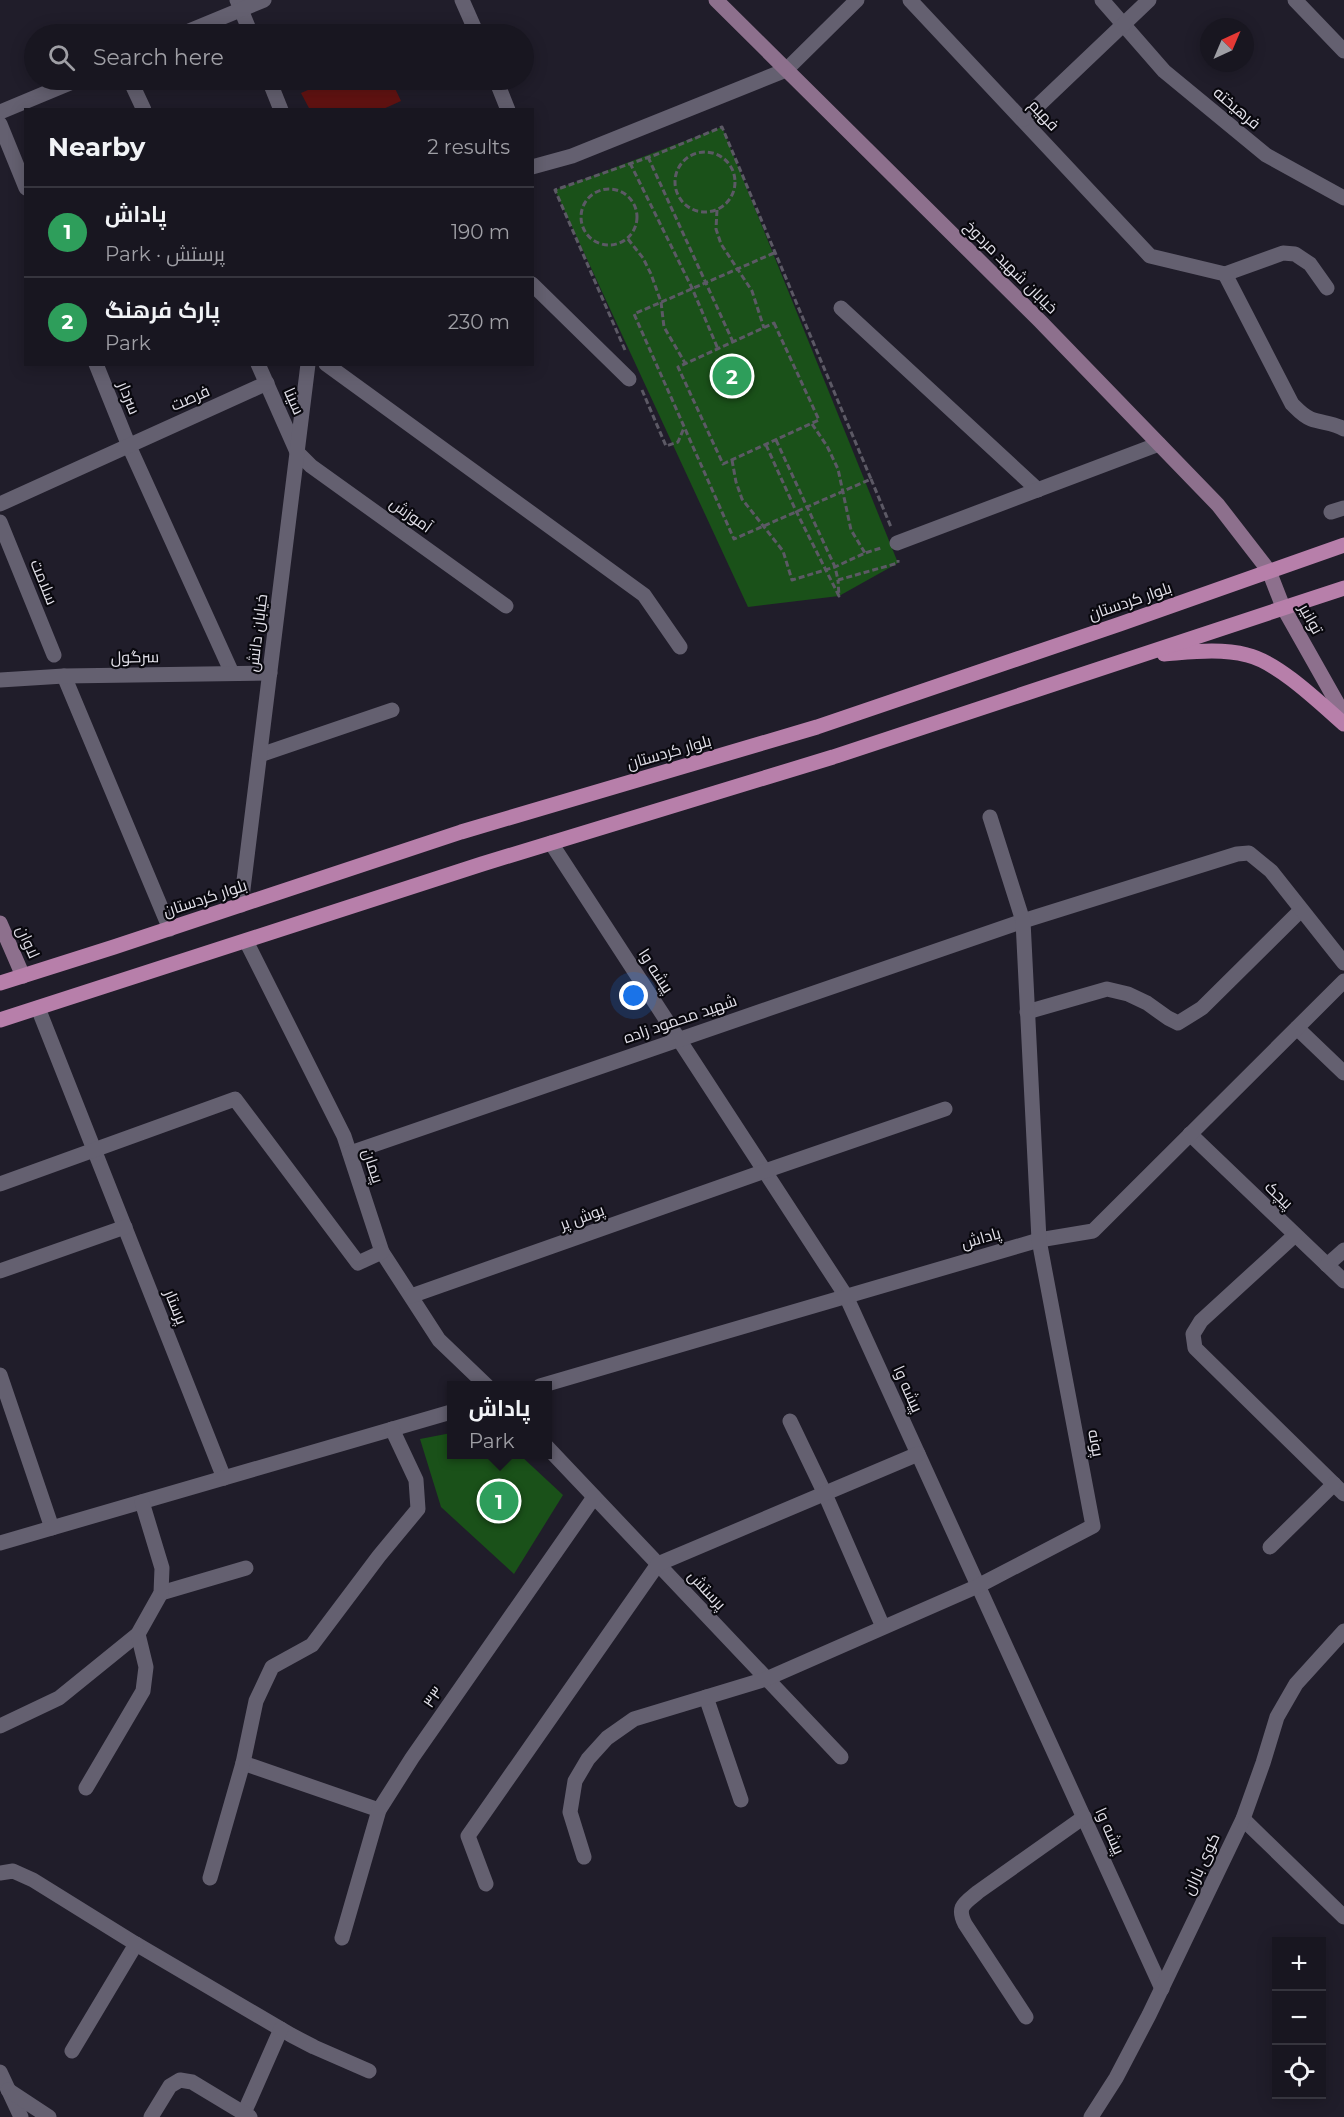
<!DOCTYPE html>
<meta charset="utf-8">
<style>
:root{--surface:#181620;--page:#25232d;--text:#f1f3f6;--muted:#9f9fa5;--line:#36353e;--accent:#ea580c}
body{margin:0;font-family:Montserrat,Cairo,sans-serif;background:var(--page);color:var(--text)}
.controls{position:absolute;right:18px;bottom:18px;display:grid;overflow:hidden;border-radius:0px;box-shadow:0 3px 15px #0003}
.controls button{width:54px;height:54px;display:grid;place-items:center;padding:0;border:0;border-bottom:2px solid var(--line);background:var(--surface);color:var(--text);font:30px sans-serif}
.compass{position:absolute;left:1200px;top:18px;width:54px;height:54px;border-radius:50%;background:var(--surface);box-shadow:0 3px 15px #0003;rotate:44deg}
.you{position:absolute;left:634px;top:996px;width:21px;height:21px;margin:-15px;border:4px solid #fff;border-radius:50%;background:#1a73e8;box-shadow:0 0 0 9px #1a73e833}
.badge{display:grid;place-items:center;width:39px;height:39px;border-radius:50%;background:var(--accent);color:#fff;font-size:20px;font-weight:700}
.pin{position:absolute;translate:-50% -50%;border:3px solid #fff;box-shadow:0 2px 6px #0006}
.popup{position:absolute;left:447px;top:1381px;width:105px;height:78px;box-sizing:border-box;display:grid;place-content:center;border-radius:0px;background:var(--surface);filter:drop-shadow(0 2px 4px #0005);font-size:20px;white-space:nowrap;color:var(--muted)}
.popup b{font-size:22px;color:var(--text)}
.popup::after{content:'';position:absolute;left:50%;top:100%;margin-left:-12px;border:12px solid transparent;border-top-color:var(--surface)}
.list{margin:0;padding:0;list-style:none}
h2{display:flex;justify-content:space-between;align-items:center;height:78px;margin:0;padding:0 24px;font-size:26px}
h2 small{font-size:20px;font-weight:400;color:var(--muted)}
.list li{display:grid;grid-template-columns:39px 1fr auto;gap:18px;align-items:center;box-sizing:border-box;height:90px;padding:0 24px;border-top:2px solid var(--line)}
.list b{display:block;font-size:22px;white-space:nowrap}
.list p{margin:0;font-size:20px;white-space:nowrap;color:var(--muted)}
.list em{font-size:20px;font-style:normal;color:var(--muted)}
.icon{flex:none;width:33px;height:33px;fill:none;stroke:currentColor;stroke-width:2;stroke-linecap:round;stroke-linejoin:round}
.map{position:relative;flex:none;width:1344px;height:2117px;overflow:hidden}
.search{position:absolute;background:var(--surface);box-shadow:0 3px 15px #0003;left:24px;top:24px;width:510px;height:66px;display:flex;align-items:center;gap:15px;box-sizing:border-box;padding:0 21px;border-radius:33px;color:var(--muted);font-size:22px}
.panel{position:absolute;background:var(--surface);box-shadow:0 3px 15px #0003;left:24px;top:108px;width:510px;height:258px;border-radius:0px}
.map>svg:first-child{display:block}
.green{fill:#1a5119}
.building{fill:#631312}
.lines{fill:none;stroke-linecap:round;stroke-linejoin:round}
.path{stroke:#5c5965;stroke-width:3;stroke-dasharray:6 3;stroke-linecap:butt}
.street{stroke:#646070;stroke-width:15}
.secondary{stroke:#8d708d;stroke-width:15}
.primary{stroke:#b77faa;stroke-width:15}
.labels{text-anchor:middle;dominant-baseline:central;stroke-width:4.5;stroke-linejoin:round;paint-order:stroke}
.street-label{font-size:16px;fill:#e2e0e9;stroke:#09080e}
</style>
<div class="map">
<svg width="1344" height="2117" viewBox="0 0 1344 2117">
<rect width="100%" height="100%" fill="#201d2a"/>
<!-- green -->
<g class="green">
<path d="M722,127L898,563L839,596L748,607L555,190Z"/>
<path d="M451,1433V1454L520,1455L563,1495L514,1574L441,1507L420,1439Z"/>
</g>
<!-- building -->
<path class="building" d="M331,80H391L401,101L381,110H310L301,93Z"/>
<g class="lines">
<!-- path -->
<g class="path">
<circle cx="705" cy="182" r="30"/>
<path d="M648,157L733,342"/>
<path d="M630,163L692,288L718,349"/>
<circle cx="609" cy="217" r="28"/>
<path d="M717,210L716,229L721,244L752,291L764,328"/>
<path d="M628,239L643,258L651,274L661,302L664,327L685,363"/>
<path d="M774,323L819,420L723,464L678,367Z"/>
<path d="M625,350L555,190L655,155L722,127L871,479L734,539L634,314L774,253"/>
<path d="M642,390L666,446L678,442L684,428"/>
<path d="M812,424L827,446L838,469L851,530L865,553"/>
<path d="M776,440L835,567L838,580L898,563V560"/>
<path d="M766,445L796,511L839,596L838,580"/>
<path d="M732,460L736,482L742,499L783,551L792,580L835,567L865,553L881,548"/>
<path d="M871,479L891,527"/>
</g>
<!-- street -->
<g class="street">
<path d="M237,0L251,34"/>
<path d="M462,0L477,34"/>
<path d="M910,0L1150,256L1225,274L1292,404C1298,410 1303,416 1311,419C1322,423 1334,423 1344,429"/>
<path d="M1102,0L1164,71L1266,155L1344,198"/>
<path d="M1295,0L1344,51"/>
<path d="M182,34L264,0"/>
<path d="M130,80L144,110"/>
<path d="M269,80L281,110"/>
<path d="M496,80L508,110"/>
<path d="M0,112L77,80"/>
<path d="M1024,119L1149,0"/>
<path d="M0,124L26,188"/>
<path d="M532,167L572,156L786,70L857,0"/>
<path d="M1225,274L1283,253L1295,254L1310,264L1327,288"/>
<path d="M532,284L629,379"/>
<path d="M841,308L1038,490"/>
<path d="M96,364L129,446L232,673"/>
<path d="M258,364L297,452L311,466L506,606"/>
<path d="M326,364L644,595L680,647"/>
<path d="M0,504L267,383"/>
<path d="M1331,512L1344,508"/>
<path d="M0,522L54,655"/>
<path d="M897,543L1159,444"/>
<path d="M64,676L170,929"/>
<path d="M0,680L64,676L270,673"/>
<path d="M260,755L392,710"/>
<path d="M551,843L846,1296L1162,1989"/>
<path d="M241,905L308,364"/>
<path d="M246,941L344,1136L382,1252L439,1340L487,1386"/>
<path d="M38,1008L224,1478"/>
<path d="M1027,1012L1107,989L1128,994L1147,1003L1168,1018L1178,1023L1202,1008L1301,910"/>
<path d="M1297,1028L1344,1073"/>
<path d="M1190,1134L1344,1281"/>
<path d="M350,1153L1023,921L1237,854L1249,853L1271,871L1344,963"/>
<path d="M0,1184L235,1099L358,1263L382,1252"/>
<path d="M1295,1235L1201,1321L1193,1334L1195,1348L1344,1494"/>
<path d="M1327,1265L1344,1250"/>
<path d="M0,1271L125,1227"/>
<path d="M411,1296L765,1171L945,1109"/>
<path d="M0,1375L52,1528"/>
<path d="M540,1386L1039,1240L1093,1231L1344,981"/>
<path d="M790,1421L825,1494L883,1627"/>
<path d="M547,1447L841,1757"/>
<path d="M0,1543L451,1412"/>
<path d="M1270,1547L1334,1484"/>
<path d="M161,1593L246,1568"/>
<path d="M706,1697L741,1800"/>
<path d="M0,1726L59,1698L138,1634L161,1593L162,1568L142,1502"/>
<path d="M243,1763L379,1810"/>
<path d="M86,1788L143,1691L146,1667L138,1634"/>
<path d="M1243,1819L1344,1917"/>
<path d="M584,1857L570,1812L575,1781L588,1759L607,1738L634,1719L766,1679L978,1586L1093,1526L1039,1240L1023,921L990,817"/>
<path d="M0,1873L13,1871L33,1880L136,1944L291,2035L314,2047L369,2071"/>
<path d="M210,1878L243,1763L256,1701L272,1667L312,1645L379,1556L418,1509L416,1480L392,1429"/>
<path d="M486,1884L468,1836L658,1564L918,1454"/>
<path d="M342,1938L379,1810L412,1758L594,1497"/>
<path d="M1026,2017L965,1924C956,1906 965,1903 978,1892L1084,1817"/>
<path d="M72,2051L136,1944"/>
<path d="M0,2072L21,2117"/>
<path d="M8,2090L49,2117"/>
<path d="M244,2113L281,2029"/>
<path d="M151,2117L170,2086L180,2080L192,2082L250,2117"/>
<path d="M1091,2117L1116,2078L1149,2015L1243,1819L1263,1763L1277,1717L1296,1684L1344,1631"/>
</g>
<!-- secondary -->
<g class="secondary">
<path d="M716,0L1039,320L1218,505L1269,571L1283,607L1344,715"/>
<path d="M0,923L23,976"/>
</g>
<!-- primary -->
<g class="primary">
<path d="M1164,654C1191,652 1220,648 1247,655C1278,662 1320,703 1344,724"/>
<path d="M0,983L114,947L461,832L817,727L1120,624L1344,545"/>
<path d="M0,1020L482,864L833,757L1344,588"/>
</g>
</g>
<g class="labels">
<!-- street labels -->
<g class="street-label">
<text transform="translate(1237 108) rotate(40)">فرهیخته</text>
<text transform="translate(1044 115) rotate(47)">فهیم</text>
<text transform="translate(1011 267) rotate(45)">خیابان شهید مردوخ</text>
<text transform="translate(129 398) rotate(68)">سردار</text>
<text transform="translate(190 398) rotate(-24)">فرصت</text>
<text transform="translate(294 401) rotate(66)">سینا</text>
<text transform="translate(411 515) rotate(36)">آموزش</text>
<text transform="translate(44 582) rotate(68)">سلامت</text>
<text transform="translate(1130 601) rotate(-19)">بلوار کردستان</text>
<text transform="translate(1311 619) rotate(61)">توانیر</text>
<text transform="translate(257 633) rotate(-83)">خیابان دانش</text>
<text transform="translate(135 657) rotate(-1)">سرگول</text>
<text transform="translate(669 752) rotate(-16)">بلوار کردستان</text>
<text transform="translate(205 898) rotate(-18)">بلوار کردستان</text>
<text transform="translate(28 942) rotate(66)">لاوان</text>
<text transform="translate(656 971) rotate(57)">پیشه وا</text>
<text transform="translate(680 1019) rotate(-19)">شهید محمود زاده</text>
<text transform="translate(373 1166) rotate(72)">پیمان</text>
<text transform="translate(1279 1195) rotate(44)">پیچک</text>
<text transform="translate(582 1217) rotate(-20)">پوش پر</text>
<text transform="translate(981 1238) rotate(-16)">پاداش</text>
<text transform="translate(176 1307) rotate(68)">پرستار</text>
<text transform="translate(908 1389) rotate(66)">پیشه وا</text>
<text transform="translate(1096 1443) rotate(79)">پونه</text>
<text transform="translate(707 1590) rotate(47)">پرستش</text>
<text transform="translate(433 1697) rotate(-55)">۳۳</text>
<text transform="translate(1110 1831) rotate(66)">پیشه وا</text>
<text transform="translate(1201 1864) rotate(-65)">کوی باران</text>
</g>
</g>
</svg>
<div class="controls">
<button>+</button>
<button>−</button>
<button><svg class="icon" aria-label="locate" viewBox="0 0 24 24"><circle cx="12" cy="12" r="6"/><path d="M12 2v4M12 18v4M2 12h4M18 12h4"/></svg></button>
</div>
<svg class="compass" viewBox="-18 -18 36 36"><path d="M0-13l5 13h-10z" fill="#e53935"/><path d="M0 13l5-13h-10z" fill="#9f9fa5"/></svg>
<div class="you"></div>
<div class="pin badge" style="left:499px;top:1501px;background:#2e9e5b">1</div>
<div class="popup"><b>پاداش</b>Park</div>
<div class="pin badge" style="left:732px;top:376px;background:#2e9e5b">2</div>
<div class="search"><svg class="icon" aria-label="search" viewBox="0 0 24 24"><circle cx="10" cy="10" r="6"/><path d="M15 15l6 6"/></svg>Search here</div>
<section class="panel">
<h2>Nearby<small>2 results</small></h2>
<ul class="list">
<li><span class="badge" style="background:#2e9e5b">1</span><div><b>پاداش</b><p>Park · پرستش</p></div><em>190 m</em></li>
<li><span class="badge" style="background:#2e9e5b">2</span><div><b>پارک فرهنگ</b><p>Park</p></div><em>230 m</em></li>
</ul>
</section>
</div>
